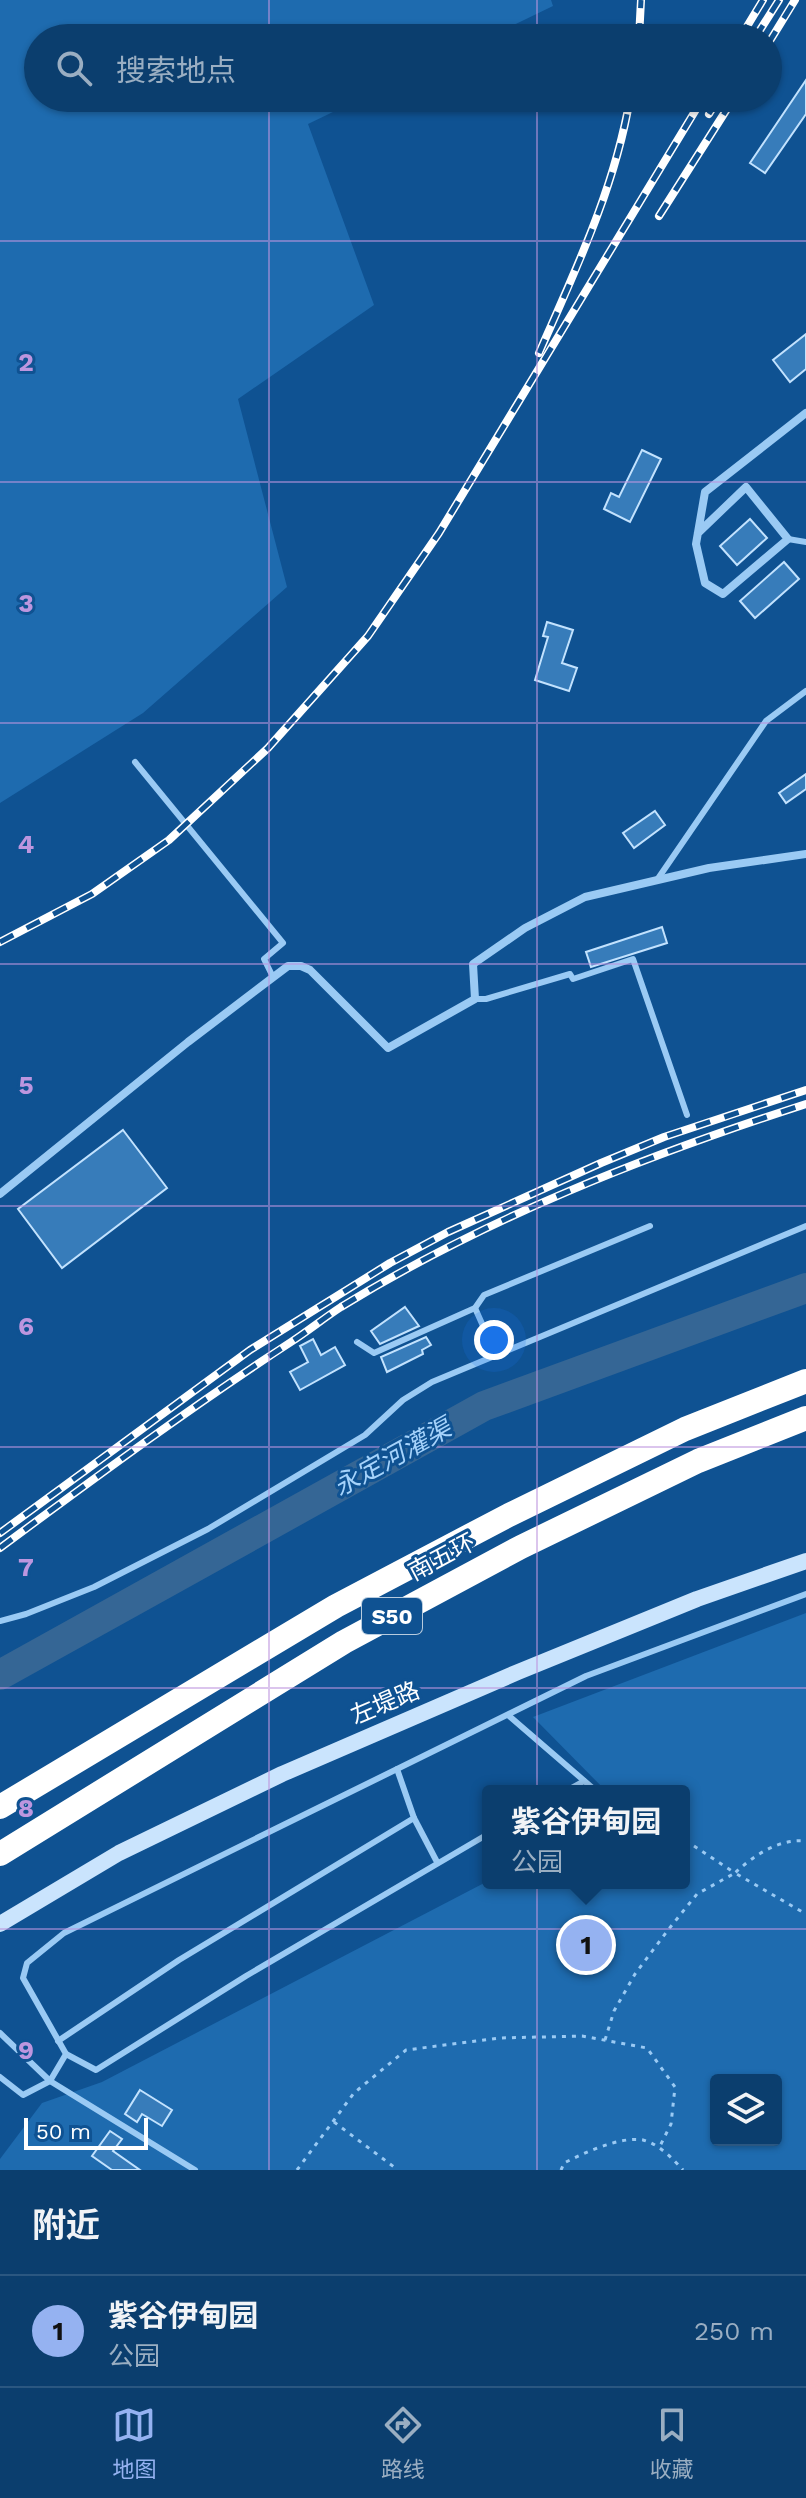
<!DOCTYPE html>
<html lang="zh">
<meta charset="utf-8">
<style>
:root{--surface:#0b3e6e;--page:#144573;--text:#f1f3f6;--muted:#9aaec2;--line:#2b5781;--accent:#95b2f1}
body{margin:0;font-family:"Work Sans","Noto Sans SC",sans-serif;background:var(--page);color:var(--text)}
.controls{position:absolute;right:24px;bottom:24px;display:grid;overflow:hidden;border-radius:8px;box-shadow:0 2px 6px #0004}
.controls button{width:72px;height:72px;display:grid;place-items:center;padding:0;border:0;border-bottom:2px solid var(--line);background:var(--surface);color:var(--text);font:40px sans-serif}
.scale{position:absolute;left:24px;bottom:20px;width:124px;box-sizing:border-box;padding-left:8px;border:4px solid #fff;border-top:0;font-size:22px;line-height:28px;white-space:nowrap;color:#fff;-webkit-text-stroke:6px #0f5292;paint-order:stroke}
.you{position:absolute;left:494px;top:1340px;width:28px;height:28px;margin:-20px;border:6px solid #fff;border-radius:50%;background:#1a73e8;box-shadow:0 0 0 12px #1a73e833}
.badge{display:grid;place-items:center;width:52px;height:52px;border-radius:50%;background:var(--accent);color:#111;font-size:26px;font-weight:700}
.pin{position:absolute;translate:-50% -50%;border:4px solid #fff;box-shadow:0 2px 8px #0006}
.popup{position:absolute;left:482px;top:1785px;width:208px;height:104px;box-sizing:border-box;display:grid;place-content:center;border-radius:8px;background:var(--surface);filter:drop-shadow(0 2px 6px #0005);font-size:26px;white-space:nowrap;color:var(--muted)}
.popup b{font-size:30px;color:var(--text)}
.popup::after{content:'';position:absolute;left:50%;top:100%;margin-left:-16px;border:16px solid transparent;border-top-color:var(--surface)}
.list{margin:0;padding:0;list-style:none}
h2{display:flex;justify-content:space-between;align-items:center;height:104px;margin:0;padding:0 32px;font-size:34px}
h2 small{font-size:26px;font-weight:400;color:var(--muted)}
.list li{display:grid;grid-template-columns:52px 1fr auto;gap:24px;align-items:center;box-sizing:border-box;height:112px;padding:0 32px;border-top:2px solid var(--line)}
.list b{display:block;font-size:30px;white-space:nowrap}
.list p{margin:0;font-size:26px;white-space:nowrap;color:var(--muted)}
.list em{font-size:26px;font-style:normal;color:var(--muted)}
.icon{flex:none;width:44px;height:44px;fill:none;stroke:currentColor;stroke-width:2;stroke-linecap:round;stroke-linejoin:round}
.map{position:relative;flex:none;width:806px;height:2170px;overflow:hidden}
.search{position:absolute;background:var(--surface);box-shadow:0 2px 6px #0004;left:24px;right:24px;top:24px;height:88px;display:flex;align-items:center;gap:20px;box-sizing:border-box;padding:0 28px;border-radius:44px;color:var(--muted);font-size:30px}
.sheet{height:216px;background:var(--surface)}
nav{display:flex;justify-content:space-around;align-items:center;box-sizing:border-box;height:112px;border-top:2px solid var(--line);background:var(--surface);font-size:22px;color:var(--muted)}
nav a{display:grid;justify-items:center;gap:4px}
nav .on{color:var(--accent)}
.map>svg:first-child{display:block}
.green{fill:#1e6baf;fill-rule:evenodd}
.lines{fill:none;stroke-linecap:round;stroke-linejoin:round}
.river{stroke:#356695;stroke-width:30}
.building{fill:#377cba;stroke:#c2e2fe;stroke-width:2}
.path{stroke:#9acaf4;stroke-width:3;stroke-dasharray:4 6;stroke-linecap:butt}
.service{stroke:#9acaf4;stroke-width:6}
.minor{stroke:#9acaf4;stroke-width:8}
.secondary{stroke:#cae4fd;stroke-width:16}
.motorway{stroke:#fff;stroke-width:24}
.rail-casing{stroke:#fff;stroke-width:8}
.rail{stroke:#0f5292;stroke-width:5;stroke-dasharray:15;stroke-linecap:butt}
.grid{fill:none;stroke:#bd96df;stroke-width:2;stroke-opacity:0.55}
.labels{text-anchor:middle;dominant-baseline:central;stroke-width:6;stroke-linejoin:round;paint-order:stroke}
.shield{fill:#0f5292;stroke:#b7cbde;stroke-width:2}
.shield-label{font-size:22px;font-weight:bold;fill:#fff}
.street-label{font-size:24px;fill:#fff;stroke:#0f5292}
.water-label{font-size:26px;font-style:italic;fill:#a6d3fb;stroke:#0f5292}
.grid-label{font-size:26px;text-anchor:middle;font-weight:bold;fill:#bd96df;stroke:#0f5292;stroke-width:6;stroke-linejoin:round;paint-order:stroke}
</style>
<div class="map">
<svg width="806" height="2170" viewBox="0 0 806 2170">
<rect width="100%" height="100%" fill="#0f5292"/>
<!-- green -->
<g class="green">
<path d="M0,0H551L553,6L487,38H38V98H362L308,124L374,305L238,399L287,587L143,713L0,803Z"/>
<path d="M806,1613V2170H0V2159L42,2103L102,2082L488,1881V1883H684V1791H606L533,1717ZM716,2080H776V2140H716Z"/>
</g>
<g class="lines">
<!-- river -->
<path class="river" d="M0,1675L484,1406L806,1288"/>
</g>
<!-- building -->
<g class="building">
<path d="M806,80V114L765,173L750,163Z"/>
<path d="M806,334V369L790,382L773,360Z"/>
<path d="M642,450L661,459L630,522L604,509L611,493L619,497Z"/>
<path d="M750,519L767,538L737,565L720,546Z"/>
<path d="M784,562L799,579L755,618L740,601Z"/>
<path d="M547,622L573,630L562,663L577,668L569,691L535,680L548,637L543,636Z"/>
<path d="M806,774V789L786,803L779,793Z"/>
<path d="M655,811L665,825L634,848L623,833Z"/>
<path d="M662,927L667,943L591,967L586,952Z"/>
<path d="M123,1130L167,1188L62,1268L18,1209Z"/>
<path d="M405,1307L419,1326L380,1344L371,1331Z"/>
<path d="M426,1337L431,1345L422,1350L423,1354L387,1372L381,1357Z"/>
<path d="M313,1339L321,1355L335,1347L345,1365L300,1390L290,1372L308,1362L300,1346Z"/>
<path d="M140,2090L172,2110L162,2126L142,2114L137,2122L125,2114Z"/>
<path d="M110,2131L122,2139L113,2151L140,2170H112L92,2156Z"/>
</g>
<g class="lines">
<!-- path -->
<g class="path">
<path d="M694,1846L735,1873C754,1855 780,1838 806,1841"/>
<path d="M605,2040L614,2011L635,1974L668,1930L697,1894L735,1873L806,1914"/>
<path d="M334,2122L398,2170"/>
<path d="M297,2170L354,2093L406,2050L500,2038L582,2036L647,2048L675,2087L671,2124L659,2148"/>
<path d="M561,2170L564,2163C584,2153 620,2136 643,2140C659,2144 673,2159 683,2170"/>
</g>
<!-- service -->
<g class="service">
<path d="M788,539L806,542"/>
<path d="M135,762L283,943L264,959L273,977"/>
<path d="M657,880L766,721L806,691"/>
<path d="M475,999H486L570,974L573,979L633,959L687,1115"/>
<path d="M475,1308L496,1355"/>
<path d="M357,1342L374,1353L475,1308L484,1295L650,1226"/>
<path d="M0,1621L26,1614L94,1587L208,1529L365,1435L403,1400L432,1382L806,1226"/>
<path d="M508,1715L596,1791"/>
<path d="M566,1791L584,1781"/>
<path d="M414,1818L437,1862"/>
<path d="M0,2033L50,2081L195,2170"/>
<path d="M58,2041L179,1960L414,1818L397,1769"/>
<path d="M66,2054L96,2070L246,1976L488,1834"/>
<path d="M0,2077L23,2095L50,2081L66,2054L23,1978L27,1963L64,1933L586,1676L806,1594"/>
</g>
<!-- minor -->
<g class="minor">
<path d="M698,533L746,487L788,539L723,594L705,583L696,544L705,492L806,413"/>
<path d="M0,1194L188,1042L288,966H301L310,970L388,1048L475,999L473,964L525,928L585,897L709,868L806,854"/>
</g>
<!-- secondary -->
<path class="secondary" d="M0,1924L119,1853L282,1774L518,1672L697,1599L806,1561"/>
<!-- motorway -->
<g class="motorway">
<path d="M0,1807L336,1606L509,1515L685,1429L806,1381"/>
<path d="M0,1854L344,1642L521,1547L698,1461L806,1418"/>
</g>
<!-- rail casing -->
<g class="rail-casing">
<g id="rail">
<path d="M639,38L641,0"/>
<path d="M740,38L763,0"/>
<path d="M755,38L779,0"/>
<path d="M768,44L795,0"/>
<path d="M709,114L719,98"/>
<path d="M659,216L734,98"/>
<path d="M539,353C575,271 615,188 630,98"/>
<path d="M0,942L92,894L169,840L268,748L368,636L439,533L703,98"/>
<path d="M0,1533L250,1350L390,1263L448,1232L601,1163L664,1137L806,1090"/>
<path d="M0,1548C96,1477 191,1407 291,1342C308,1331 324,1318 341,1307C486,1218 645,1156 806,1104"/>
</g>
</g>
<!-- rail -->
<use href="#rail" class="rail"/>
</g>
<!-- grid -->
<path class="grid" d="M269,0V38M537,0V38M269,98V2170M537,98V2170M0,241H806M0,482H806M0,723H806M0,964H806M0,1206H806M0,1447H806M0,1688H806M0,1929H806"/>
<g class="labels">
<!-- shield labels -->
<rect class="shield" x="362" y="1598" width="60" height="36" rx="6"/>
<g class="shield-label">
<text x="392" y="1616">S50</text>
</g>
<!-- street labels -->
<g class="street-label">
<text transform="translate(442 1557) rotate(-28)">南五环</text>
<text transform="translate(385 1703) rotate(-23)">左堤路</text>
</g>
<!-- water labels -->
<g class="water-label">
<text transform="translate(392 1457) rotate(-29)">永定河灌渠</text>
</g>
</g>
<g class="grid-label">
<text x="26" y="371">2</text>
<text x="26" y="612">3</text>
<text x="26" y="853">4</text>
<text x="26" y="1094">5</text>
<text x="26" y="1335">6</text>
<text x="26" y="1576">7</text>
<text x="26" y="1817">8</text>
<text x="26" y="2059">9</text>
</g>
</svg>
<div class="controls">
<button><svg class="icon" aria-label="layers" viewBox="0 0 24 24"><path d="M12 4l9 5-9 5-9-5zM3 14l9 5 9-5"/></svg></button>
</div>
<div class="scale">50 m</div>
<div class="you"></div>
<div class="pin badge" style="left:586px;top:1945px">1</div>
<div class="popup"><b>紫谷伊甸园</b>公园</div>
<div class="search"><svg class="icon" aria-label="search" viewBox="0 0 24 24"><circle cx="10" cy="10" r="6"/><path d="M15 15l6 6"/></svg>搜索地点</div>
</div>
<section class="sheet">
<h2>附近<small></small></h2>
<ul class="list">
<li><span class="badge">1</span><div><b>紫谷伊甸园</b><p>公园</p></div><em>250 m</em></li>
</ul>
</section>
<nav>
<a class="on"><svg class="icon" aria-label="map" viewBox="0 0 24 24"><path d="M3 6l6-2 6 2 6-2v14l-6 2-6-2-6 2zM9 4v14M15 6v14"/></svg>地图</a>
<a><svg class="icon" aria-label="directions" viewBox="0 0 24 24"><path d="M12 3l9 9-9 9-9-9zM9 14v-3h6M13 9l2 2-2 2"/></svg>路线</a>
<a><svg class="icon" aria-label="saved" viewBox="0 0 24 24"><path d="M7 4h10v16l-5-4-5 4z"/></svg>收藏</a>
</nav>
